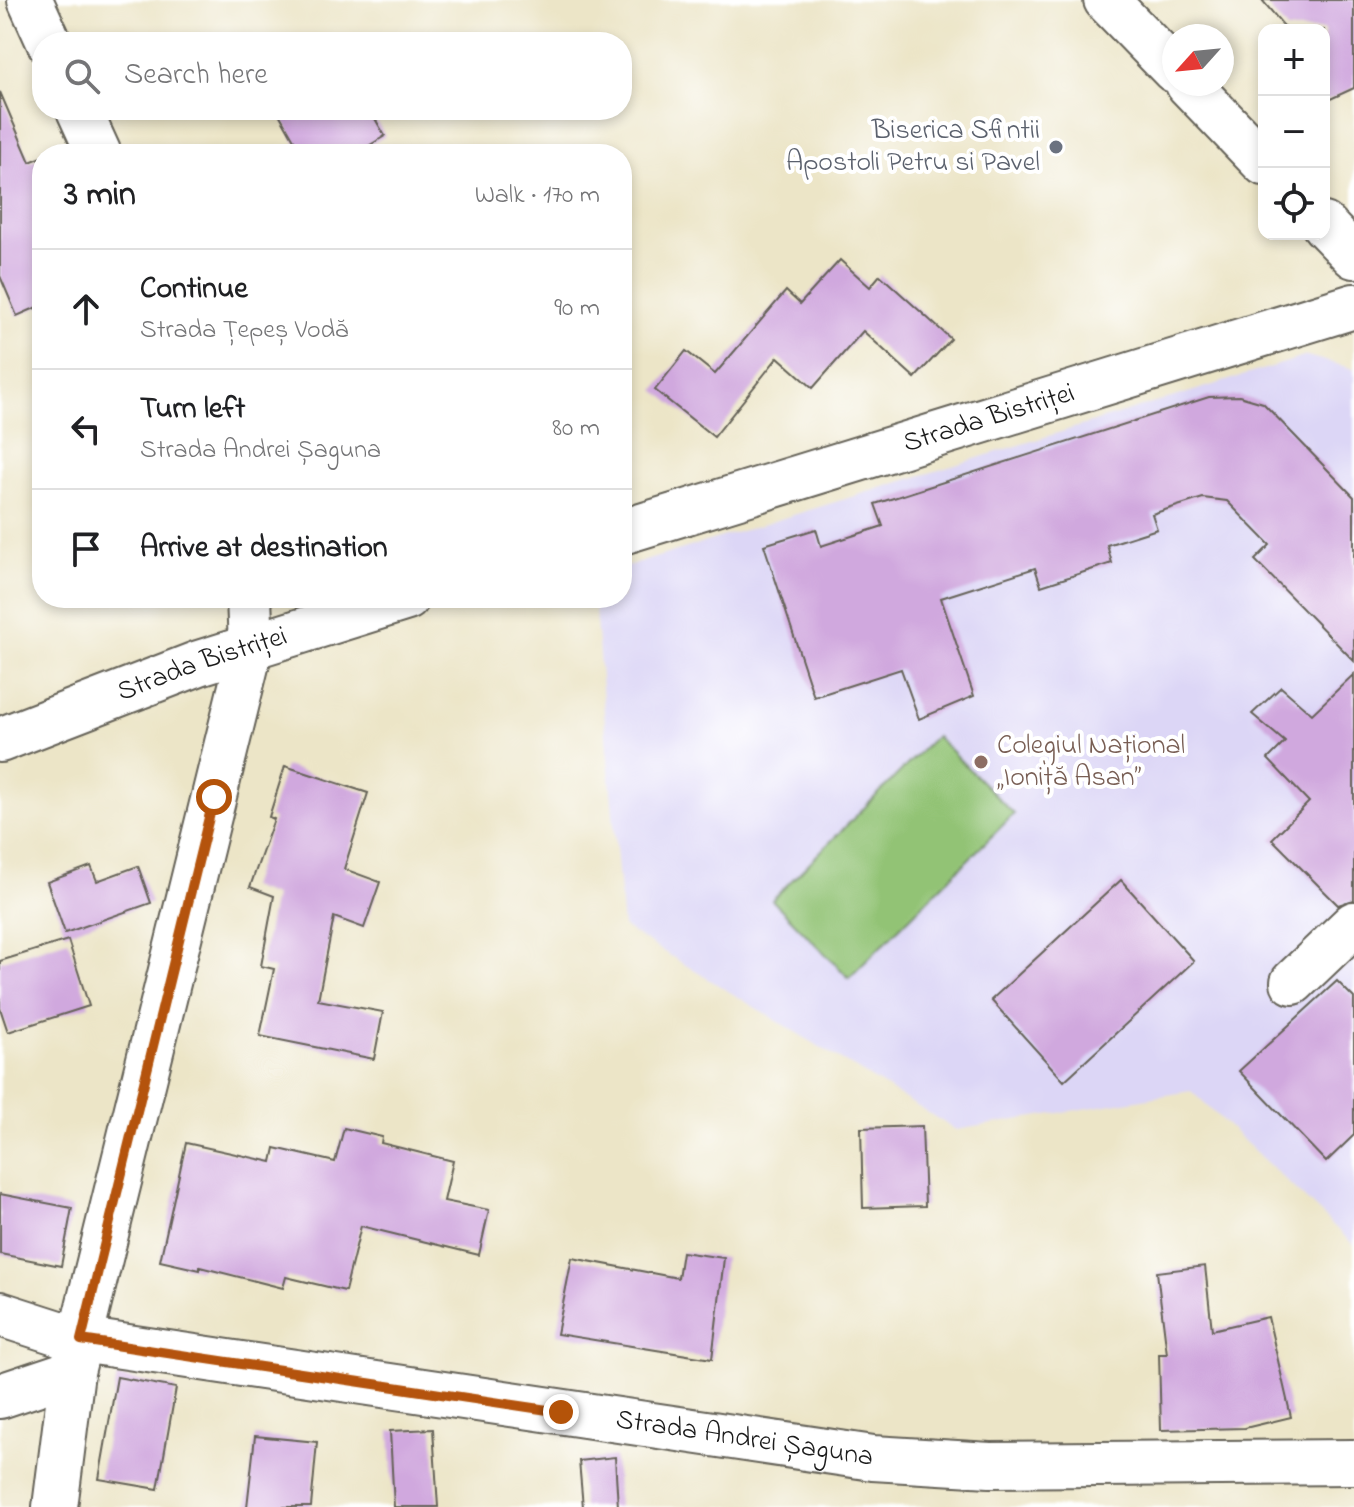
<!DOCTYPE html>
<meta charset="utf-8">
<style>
:root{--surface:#fff;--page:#f2f2f2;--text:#202124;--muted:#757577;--line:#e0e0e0}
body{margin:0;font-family:"Indie Flower",sans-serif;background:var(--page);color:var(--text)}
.controls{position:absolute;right:24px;top:24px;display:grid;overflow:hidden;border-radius:16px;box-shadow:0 4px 12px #0003}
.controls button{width:72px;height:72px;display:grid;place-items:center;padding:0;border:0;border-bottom:2px solid var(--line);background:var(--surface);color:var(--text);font:40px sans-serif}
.compass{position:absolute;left:1162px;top:24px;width:72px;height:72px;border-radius:50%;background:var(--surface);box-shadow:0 4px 12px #0003;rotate:243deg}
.stop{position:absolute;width:24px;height:24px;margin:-18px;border:6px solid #b45309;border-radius:50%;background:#fff}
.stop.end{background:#b45309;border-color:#fff;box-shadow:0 2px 8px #0008}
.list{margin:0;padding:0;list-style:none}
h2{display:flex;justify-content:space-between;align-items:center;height:104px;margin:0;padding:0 32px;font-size:34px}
h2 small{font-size:26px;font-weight:400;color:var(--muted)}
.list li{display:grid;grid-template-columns:52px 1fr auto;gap:24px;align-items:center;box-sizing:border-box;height:120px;padding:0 32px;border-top:2px solid var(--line)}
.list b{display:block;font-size:30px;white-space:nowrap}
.list p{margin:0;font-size:26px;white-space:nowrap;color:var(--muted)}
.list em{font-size:26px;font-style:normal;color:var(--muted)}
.icon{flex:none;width:44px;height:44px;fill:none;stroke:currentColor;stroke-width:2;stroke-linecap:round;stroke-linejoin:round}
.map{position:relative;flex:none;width:1354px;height:1507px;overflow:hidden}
.search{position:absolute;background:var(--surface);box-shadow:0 4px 12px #0003;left:32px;top:32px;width:600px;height:88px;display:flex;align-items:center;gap:20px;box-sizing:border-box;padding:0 28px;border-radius:32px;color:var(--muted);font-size:30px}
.panel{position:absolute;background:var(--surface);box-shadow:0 4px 12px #0003;left:32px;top:144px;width:600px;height:464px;border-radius:32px}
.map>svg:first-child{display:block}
.built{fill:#dcd6f6}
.green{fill:#92c374;stroke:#577048;stroke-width:2}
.building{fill:#d0a8de}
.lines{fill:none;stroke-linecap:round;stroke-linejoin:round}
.minor-casing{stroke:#656258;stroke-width:48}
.minor{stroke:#fff;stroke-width:44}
.route{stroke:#b45309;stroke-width:10}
.worship-dot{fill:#6b7280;stroke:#fff;stroke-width:3}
.education-dot{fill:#8d6e63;stroke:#fff;stroke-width:3}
.labels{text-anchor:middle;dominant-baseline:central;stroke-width:8;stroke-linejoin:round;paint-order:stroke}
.worship-label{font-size:28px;fill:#5b616d;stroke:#fff;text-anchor:end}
.street-label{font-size:28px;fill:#1c1c1c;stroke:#fff}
.education-label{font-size:28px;fill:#785e54;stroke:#fff;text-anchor:start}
</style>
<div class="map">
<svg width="1354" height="1507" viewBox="0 0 1354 1507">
<rect width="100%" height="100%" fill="#fff"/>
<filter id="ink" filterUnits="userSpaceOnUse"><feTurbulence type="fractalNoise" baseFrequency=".0125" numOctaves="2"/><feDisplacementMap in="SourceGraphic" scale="16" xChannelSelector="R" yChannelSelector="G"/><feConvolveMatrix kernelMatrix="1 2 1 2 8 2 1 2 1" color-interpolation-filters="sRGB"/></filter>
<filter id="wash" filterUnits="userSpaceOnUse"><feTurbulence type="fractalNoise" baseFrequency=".006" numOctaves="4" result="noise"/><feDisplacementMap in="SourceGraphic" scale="32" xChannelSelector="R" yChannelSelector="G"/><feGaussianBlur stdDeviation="1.8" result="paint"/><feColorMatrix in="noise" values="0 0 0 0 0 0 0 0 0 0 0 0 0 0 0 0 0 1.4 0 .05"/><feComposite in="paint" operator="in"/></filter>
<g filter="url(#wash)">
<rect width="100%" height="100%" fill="#ece5c7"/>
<!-- built -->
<path class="built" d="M1307,356L1354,369V1245L1191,1091L956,1130L623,927L594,598H622V568Z"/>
<!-- green -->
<path class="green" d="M936,736L1014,814L849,978L772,900Z"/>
<g id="blocks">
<!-- building -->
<g class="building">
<path d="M1262,0H1354V88L1324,102V30H1287Z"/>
<path d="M0,92L30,162L42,157V305L17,316L0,276Z"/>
<path d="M277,110H370L385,136L355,154H302Z"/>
<path d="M840,260L870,287L880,275L951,339L915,378L863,331L813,388L778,357L714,437L655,390L686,351L715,374L786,291L800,304Z"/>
<path d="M1239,396L1263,403L1354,497V661L1255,560L1270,545L1227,501L1203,498L1152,514L1157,529L1107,545L1112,563L1041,586L1035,568L941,598L974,696L919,719L901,669L814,697L764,545L816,529L821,546L883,526L875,504L1209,397Z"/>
<path d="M1354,674V900L1338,905L1272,839L1309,802L1268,759L1285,742L1252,714L1281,687L1312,714Z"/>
<path d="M285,766L368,793L344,869L380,882L364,928L334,917L318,1000L383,1012L374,1059L260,1036L274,969L261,966L274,896L250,887L274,819L269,817Z"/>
<path d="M91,866L97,881L138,866L151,903L65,933L47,882Z"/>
<path d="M1121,880L1194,961L1064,1081L991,1000Z"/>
<path d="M68,940L89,1006L8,1032L0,1008V961Z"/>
<path d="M1337,981L1354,998V1135L1326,1162L1239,1071Z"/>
<path d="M922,1126L925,1206L863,1208L861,1128Z"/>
<path d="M344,1128L382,1137L381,1143L453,1161L444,1201L489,1210L479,1255L361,1226L345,1291L286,1277L283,1288L200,1267V1270L160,1261L186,1143L272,1162L275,1148L335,1162Z"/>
<path d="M0,1194L72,1208L61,1266L0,1254Z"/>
<path d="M682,1252L724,1258L712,1359L557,1334L572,1258L678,1278Z"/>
<path d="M1205,1266L1212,1330L1268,1317L1291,1417L1245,1428L1161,1430L1159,1354H1167L1157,1272Z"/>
<path d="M117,1377L176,1388L158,1489L99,1479Z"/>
<path d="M433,1429L438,1507H394L390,1431Z"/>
<path d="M255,1436L317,1442L311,1507H247Z"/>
<path d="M615,1457L618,1507H583L579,1461Z"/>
</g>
</g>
</g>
<g filter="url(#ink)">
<use href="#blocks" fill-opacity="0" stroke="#656258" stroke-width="2"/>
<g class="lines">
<!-- minor casing -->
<g class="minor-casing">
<g id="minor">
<path d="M30,0L49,42"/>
<path d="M1106,0L1174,70"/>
<path d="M1188,84L1264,163"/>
<path d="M79,110L99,154"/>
<path d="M1324,225L1354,256"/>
<path id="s1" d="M622,532L1354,306"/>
<path id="s2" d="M0,740L199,663L407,598"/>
<path d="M1293,982L1354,924"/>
<path id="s3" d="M0,1314L81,1340L873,1458L990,1465L1354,1462"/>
<path d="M0,1396L72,1372"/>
<path d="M55,1507L72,1372L251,646L249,598"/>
</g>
</g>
<!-- minor -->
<use href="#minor" class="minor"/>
</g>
</g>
<g class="lines" filter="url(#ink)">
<!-- route -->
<path class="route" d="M214,797L81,1340L561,1412"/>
</g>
<!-- markers -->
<circle class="worship-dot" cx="1056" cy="147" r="8"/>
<circle class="education-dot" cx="981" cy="762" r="8"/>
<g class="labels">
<!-- worship labels -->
<g class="worship-label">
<text x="1040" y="131">Biserica Sfintii<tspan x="1040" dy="32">Apostoli Petru si Pavel</tspan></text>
</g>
<!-- street labels -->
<g class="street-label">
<text stroke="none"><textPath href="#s1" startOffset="384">Strada Bistriței</textPath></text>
<text stroke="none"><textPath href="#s2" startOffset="216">Strada Bistriței</textPath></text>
<text stroke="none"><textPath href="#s3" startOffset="756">Strada Andrei Șaguna</textPath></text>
</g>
<!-- education labels -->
<g class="education-label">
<text x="997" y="746">Colegiul Național<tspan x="997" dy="32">„Ioniță Asan”</tspan></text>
</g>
</g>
</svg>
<div class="controls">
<button>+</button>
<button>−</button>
<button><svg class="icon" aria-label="locate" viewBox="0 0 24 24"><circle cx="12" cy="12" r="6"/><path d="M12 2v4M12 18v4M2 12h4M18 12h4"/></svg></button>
</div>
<svg class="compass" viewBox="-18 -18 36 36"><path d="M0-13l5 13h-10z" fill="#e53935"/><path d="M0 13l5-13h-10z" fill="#757577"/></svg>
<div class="stop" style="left:214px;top:797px"></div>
<div class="stop end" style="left:561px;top:1412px"></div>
<div class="search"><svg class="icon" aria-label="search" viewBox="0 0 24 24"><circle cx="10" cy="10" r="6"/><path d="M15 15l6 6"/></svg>Search here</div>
<section class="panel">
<h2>3 min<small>Walk · 170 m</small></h2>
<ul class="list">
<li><svg class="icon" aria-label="ahead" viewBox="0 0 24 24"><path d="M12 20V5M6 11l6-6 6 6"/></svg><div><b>Continue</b><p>Strada Țepeș Vodă</p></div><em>90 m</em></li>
<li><svg class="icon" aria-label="left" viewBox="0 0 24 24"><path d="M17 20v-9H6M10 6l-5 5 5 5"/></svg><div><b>Turn left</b><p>Strada Andrei Șaguna</p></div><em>80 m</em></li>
<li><svg class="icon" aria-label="arrive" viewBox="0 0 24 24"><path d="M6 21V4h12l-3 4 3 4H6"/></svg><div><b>Arrive at destination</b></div></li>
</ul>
</section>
</div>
